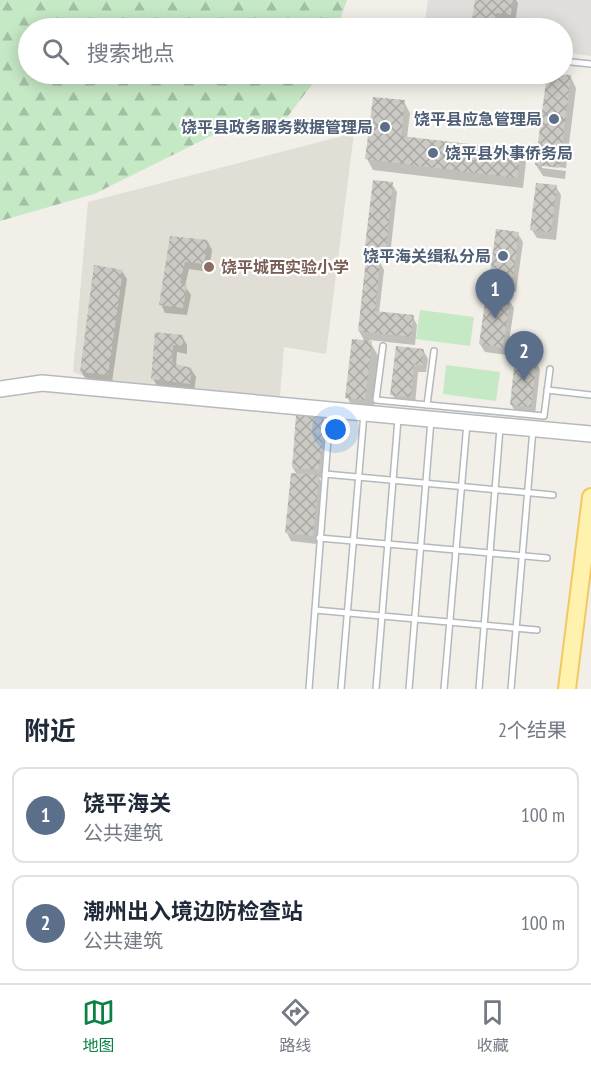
<!DOCTYPE html>
<html lang="zh">
<meta charset="utf-8">
<style>
:root{--surface:#fff;--page:#f6f6f7;--text:#1f2937;--muted:#747a83;--line:#e0e1e3;--accent:#0b8043}
body{margin:0;font-family:"PT Sans Narrow","Noto Sans SC",sans-serif;background:var(--page);color:var(--text)}
.you{position:absolute;left:336px;top:430px;width:21px;height:21px;margin:-15px;border:4px solid #fff;border-radius:50%;background:#1a73e8;box-shadow:0 0 0 9px #1a73e833}
.badge{display:grid;place-items:center;width:39px;height:39px;border-radius:50%;background:var(--accent);color:#fff;font-size:20px;font-weight:700}
.pin{position:absolute;translate:-50% -50px;filter:drop-shadow(0 2px 3px #0008)}
.pin::after{content:'';position:absolute;top:32px;width:21px;height:18px;background:inherit;clip-path:polygon(0 0,100% 0,50% 100%)}
.list{margin:0;padding:0;list-style:none}
h2{display:flex;justify-content:space-between;align-items:center;height:78px;margin:0;padding:0 24px;font-size:26px}
h2 small{font-size:20px;font-weight:400;color:var(--muted)}
.list li{display:grid;grid-template-columns:39px 1fr auto;gap:18px;align-items:center;box-sizing:border-box;height:96px;margin:0 12px 12px;padding:0 12px;border:2px solid var(--line);border-radius:12px}
.list b{display:block;font-size:22px;white-space:nowrap}
.list p{margin:0;font-size:20px;white-space:nowrap;color:var(--muted)}
.list em{font-size:20px;font-style:normal;color:var(--muted)}
.icon{flex:none;width:33px;height:33px;fill:none;stroke:currentColor;stroke-width:2;stroke-linecap:round;stroke-linejoin:round}
.map{position:relative;flex:none;width:591px;height:689px;overflow:hidden}
.search{position:absolute;background:var(--surface);box-shadow:0 3px 15px #0003;left:18px;right:18px;top:18px;height:66px;display:flex;align-items:center;gap:15px;box-sizing:border-box;padding:0 21px;border-radius:33px;color:var(--muted);font-size:22px}
.sheet{height:294px;background:var(--surface)}
nav{display:flex;justify-content:space-around;align-items:center;box-sizing:border-box;height:84px;border-top:2px solid var(--line);background:var(--surface);font-size:16px;color:var(--muted)}
nav a{display:grid;justify-items:center;gap:3px}
nav .on{color:var(--accent)}
.map>svg:first-child{display:block}
.industrial{fill:#e0deda}
.education{fill:#e1ded6}
.grass{fill:#c5e8c5}
.forest{fill:url(#forest-firs)}
.shadow{fill:#0003}
.building{fill:url(#building-cross-hatch)}
.lines{fill:none;stroke-linecap:round;stroke-linejoin:round}
.service-casing{stroke:#b5b8bc;stroke-width:8}
.secondary-casing{stroke:#b6babf;stroke-width:18}
.primary-casing{stroke:#f2c960;stroke-width:20}
.service{stroke:#fff;stroke-width:5}
.secondary{stroke:#fff;stroke-width:15}
.primary{stroke:#fff2af;stroke-width:16}
.service-dot{fill:#5c6f8a;stroke:#fff;stroke-width:2}
.education-dot{fill:#8d6e63;stroke:#fff;stroke-width:2}
.labels{text-anchor:middle;dominant-baseline:central;stroke-width:4.5;stroke-linejoin:round;paint-order:stroke}
.service-label{font-size:16px;font-weight:bold;fill:#4e5e75;stroke:#fff;text-anchor:end}
.education-label{font-size:16px;font-weight:bold;fill:#785e54;stroke:#fff;text-anchor:start}
</style>
<div class="map">
<svg width="591" height="689" viewBox="0 0 591 689">
<defs>
<pattern id="forest-firs" width="22" height="20" patternUnits="userSpaceOnUse" patternTransform="scale(1.5)"><rect width="22" height="20" fill="#c5e8c5"/><path d="M5 1l3.5 6h-7zM16 11l3.5 6h-7z" fill="#a3c0a4"/></pattern>
<pattern id="building-cross-hatch" width="8" height="8" patternUnits="userSpaceOnUse" patternTransform="scale(1.5)"><rect width="8" height="8" fill="#cccac5"/><path d="M0 0l8 8M0 8l8-8" fill="none" stroke="#a9a8a4"/></pattern>
</defs>
<rect width="100%" height="100%" fill="#f1efe8"/>
<!-- industrial -->
<path class="industrial" d="M428,0H591V56L563,52L562,28H424Z"/>
<!-- education -->
<path class="education" d="M354,133L326,354L284,347L280,397L96,381L73,372L88,202Z"/>
<!-- grass -->
<g class="grass">
<path d="M420,310L474,317L470,346L416,339Z"/>
<path d="M446,365L500,372L496,401L443,394Z"/>
</g>
<!-- forest -->
<path class="forest" d="M0,0H347L337,28H28V74H320L285,120L225,129L94,194L0,221Z"/>
<!-- shadow -->
<g class="shadow">
<path d="M476,0H516L518,3L515,23L500,21L499,28L478,27L473,19Z"/>
<path d="M548,74L570,76L576,88L566,168L542,165V168L566,171L565,179L543,176L536,165Z"/>
<path d="M404,102L410,113L407,138L520,151L526,162L523,188L373,170L367,159Z"/>
<path d="M392,184L397,192L390,256L371,254L367,245Z"/>
<path d="M556,187L561,195L556,240L537,238L532,230Z"/>
<path d="M518,234L523,242L516,292L495,289L490,281Z"/>
<path d="M172,238L208,242L212,250L209,272L189,269L185,286L191,295L187,315L165,313L161,304Z"/>
<path d="M368,261L380,262L384,270L379,313L413,317L417,325L415,345L369,340L380,359L373,415L356,413L347,397L365,342L359,331Z"/>
<path d="M122,271L127,279L112,382L86,380L81,371Z"/>
<path d="M509,300L514,308L507,355L485,352L480,344Z"/>
<path d="M156,333L182,336L187,345V354L177,352L176,366L191,369L196,377L194,392L158,387L153,379Z"/>
<path d="M423,350L428,359L426,372H418L415,405L397,403L392,394Z"/>
<path d="M536,361L540,370L535,415L516,413L511,404Z"/>
<path d="M323,419L328,427L323,478H319L323,485L317,544L291,541L287,533L297,475L293,468Z"/>
</g>
<!-- building -->
<g class="building">
<path d="M475,0H513L511,15L496,13L494,23L472,19Z"/>
<path d="M547,74L571,75L559,168L535,165Z"/>
<path d="M373,97L405,100L401,136L521,150L517,178L365,159Z"/>
<path d="M373,180L393,182L386,248L365,246Z"/>
<path d="M536,183L557,185L551,232L530,230Z"/>
<path d="M496,229L519,232L512,285L489,281Z"/>
<path d="M170,236L208,240L204,264L185,262L180,283L187,285L183,308L159,305Z"/>
<path d="M366,259L380,261L375,311L414,315L411,337L358,331Z"/>
<path d="M94,265L123,270L108,375L80,372Z"/>
<path d="M486,295L510,299L503,348L479,344Z"/>
<path d="M155,332L183,335V346L173,345L172,363L192,368L190,384L151,379Z"/>
<path d="M352,339L372,341L365,400L345,398Z"/>
<path d="M396,346L424,349L422,365L414,364L411,397L390,395Z"/>
<path d="M515,358L537,360L531,407L510,405Z"/>
<path d="M296,415L324,417L319,470L292,468Z"/>
<path d="M291,473L319,475L313,536L285,533Z"/>
</g>
<g class="lines">
<!-- service casing -->
<g class="service-casing">
<g id="service">
<path d="M562,61L591,64"/>
<path d="M383,346L376,400L544,416L550,369"/>
<path d="M547,390L591,395"/>
<path d="M427,405L434,351"/>
<path d="M325,474L553,495"/>
<path d="M319,538L547,558"/>
<path d="M315,610L537,630"/>
<path d="M309,689L330,412"/>
<path d="M341,689L364,413"/>
<path d="M376,689L398,419"/>
<path d="M409,689L431,420"/>
<path d="M444,689L467,423"/>
<path d="M479,689L500,428"/>
<path d="M511,689L533,429"/>
</g>
</g>
<!-- secondary casing -->
<g class="secondary-casing">
<path id="secondary" d="M0,389L42,383L591,434"/>
</g>
<!-- primary casing -->
<g class="primary-casing">
<path id="primary" d="M567,689L591,497"/>
</g>
<!-- service -->
<use href="#service" class="service"/>
<!-- secondary -->
<use href="#secondary" class="secondary"/>
<!-- primary -->
<use href="#primary" class="primary"/>
</g>
<!-- markers -->
<g class="service-dot">
<circle cx="554" cy="119" r="6"/>
<circle cx="385" cy="127" r="6"/>
<circle cx="433" cy="153" r="6"/>
<circle cx="503" cy="256" r="6"/>
</g>
<circle class="education-dot" cx="209" cy="267" r="6"/>
<g class="labels">
<!-- service labels -->
<g class="service-label">
<text x="542" y="119">饶平县应急管理局</text>
<text x="373" y="127">饶平县政务服务数据管理局</text>
<text x="445" y="153" text-anchor="start">饶平县外事侨务局</text>
<text x="491" y="256">饶平海关缉私分局</text>
</g>
<!-- education labels -->
<g class="education-label">
<text x="221" y="267">饶平城西实验小学</text>
</g>
</g>
</svg>
<div class="you"></div>
<div class="pin badge" style="left:495px;top:319px;background:#5c6f8a">1</div>
<div class="pin badge" style="left:524px;top:381px;background:#5c6f8a">2</div>
<div class="search"><svg class="icon" aria-label="search" viewBox="0 0 24 24"><circle cx="10" cy="10" r="6"/><path d="M15 15l6 6"/></svg>搜索地点</div>
</div>
<section class="sheet">
<h2>附近<small>2个结果</small></h2>
<ul class="list">
<li><span class="badge" style="background:#5c6f8a">1</span><div><b>饶平海关</b><p>公共建筑</p></div><em>100 m</em></li>
<li><span class="badge" style="background:#5c6f8a">2</span><div><b>潮州出入境边防检查站</b><p>公共建筑</p></div><em>100 m</em></li>
</ul>
</section>
<nav>
<a class="on"><svg class="icon" aria-label="map" viewBox="0 0 24 24"><path d="M3 6l6-2 6 2 6-2v14l-6 2-6-2-6 2zM9 4v14M15 6v14"/></svg>地图</a>
<a><svg class="icon" aria-label="directions" viewBox="0 0 24 24"><path d="M12 3l9 9-9 9-9-9zM9 14v-3h6M13 9l2 2-2 2"/></svg>路线</a>
<a><svg class="icon" aria-label="saved" viewBox="0 0 24 24"><path d="M7 4h10v16l-5-4-5 4z"/></svg>收藏</a>
</nav>
